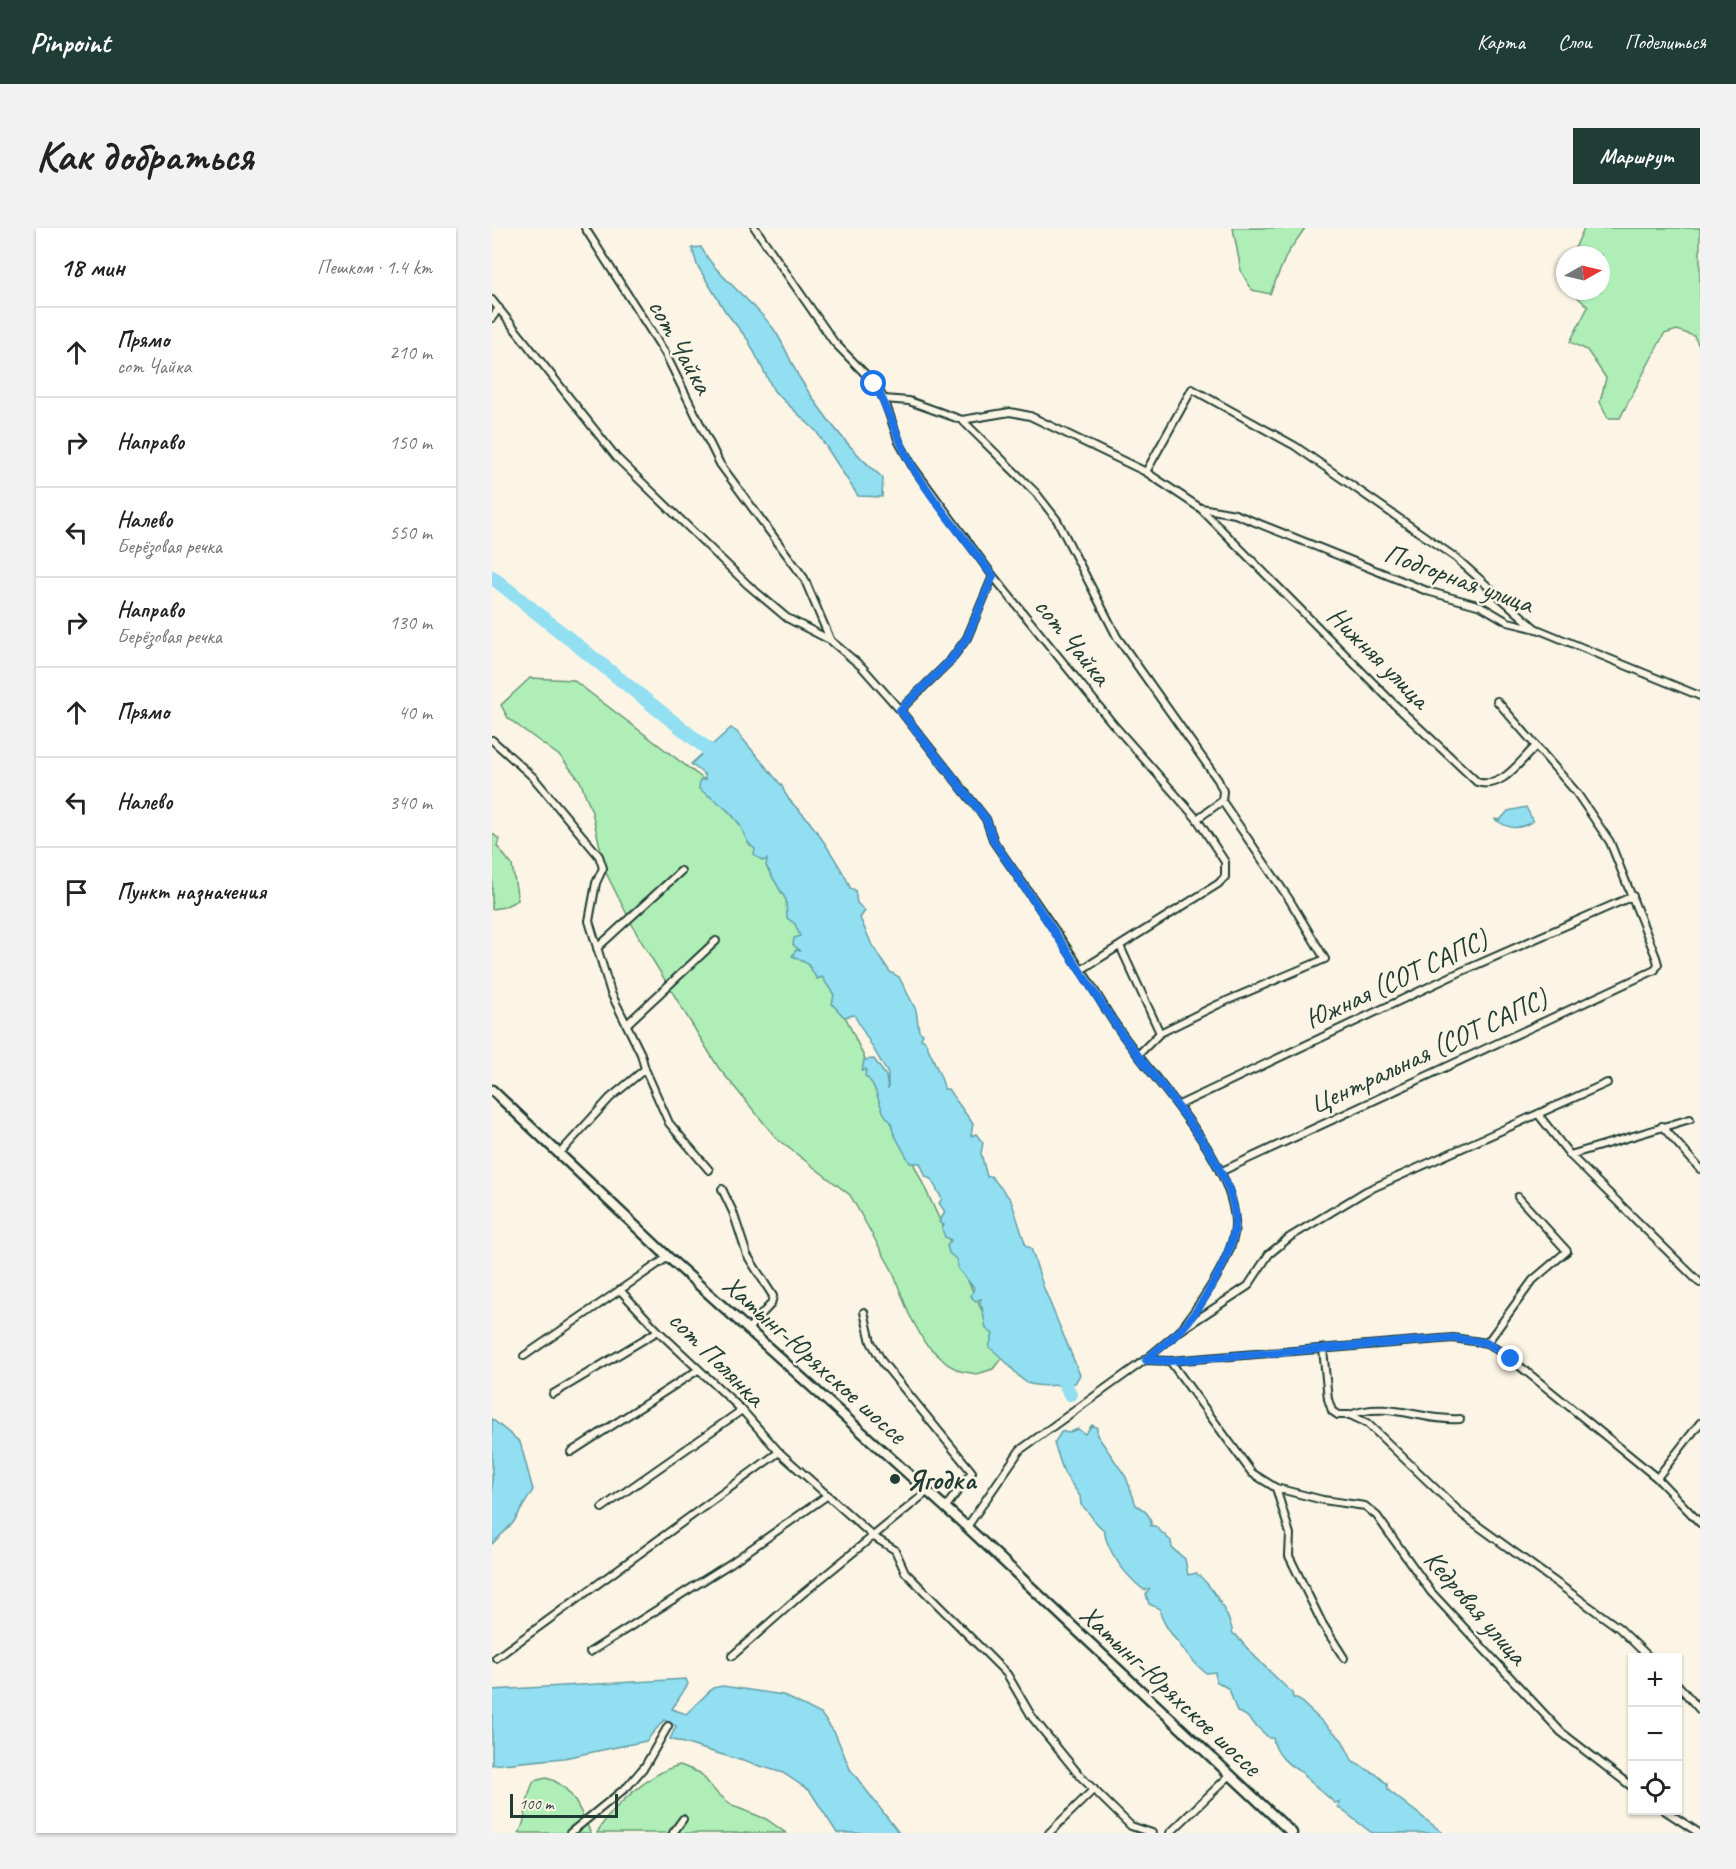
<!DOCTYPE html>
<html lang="ru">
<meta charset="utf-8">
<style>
:root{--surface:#fff;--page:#f2f2f2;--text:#222;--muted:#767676;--line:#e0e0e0;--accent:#1f3d34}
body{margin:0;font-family:Caveat,sans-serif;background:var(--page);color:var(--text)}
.controls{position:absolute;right:18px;bottom:18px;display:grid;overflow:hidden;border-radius:0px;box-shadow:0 2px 4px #0004}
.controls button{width:54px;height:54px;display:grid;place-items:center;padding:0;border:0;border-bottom:2px solid var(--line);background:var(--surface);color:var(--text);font:30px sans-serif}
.compass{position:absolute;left:1064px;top:18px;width:54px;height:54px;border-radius:50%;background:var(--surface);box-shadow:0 2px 4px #0004;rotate:82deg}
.scale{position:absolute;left:18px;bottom:15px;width:108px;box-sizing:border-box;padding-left:6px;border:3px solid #1f3d34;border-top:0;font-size:16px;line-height:21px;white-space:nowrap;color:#1f3d34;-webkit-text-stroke:4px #fcf5e5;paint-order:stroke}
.stop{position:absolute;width:18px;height:18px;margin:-14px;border:4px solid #1a73e8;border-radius:50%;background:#fff}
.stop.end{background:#1a73e8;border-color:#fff;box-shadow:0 2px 6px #0008}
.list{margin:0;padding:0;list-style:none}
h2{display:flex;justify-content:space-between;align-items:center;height:78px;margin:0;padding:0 24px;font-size:26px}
h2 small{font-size:20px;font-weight:400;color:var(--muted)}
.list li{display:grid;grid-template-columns:39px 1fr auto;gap:18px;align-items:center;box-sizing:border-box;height:90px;padding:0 24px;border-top:2px solid var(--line)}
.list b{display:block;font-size:22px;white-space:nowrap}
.list p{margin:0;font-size:20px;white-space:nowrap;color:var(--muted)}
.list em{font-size:20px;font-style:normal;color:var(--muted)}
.icon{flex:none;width:33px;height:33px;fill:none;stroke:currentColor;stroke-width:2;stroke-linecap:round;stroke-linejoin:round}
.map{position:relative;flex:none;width:1208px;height:1605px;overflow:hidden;border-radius:0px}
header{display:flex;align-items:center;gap:36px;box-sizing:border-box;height:84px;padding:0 30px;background:var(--accent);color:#fff}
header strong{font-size:28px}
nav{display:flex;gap:33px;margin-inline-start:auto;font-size:21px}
.intro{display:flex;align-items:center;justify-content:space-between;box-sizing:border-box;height:144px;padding:0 36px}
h1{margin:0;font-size:42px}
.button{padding:15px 27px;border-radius:0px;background:var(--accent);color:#fff;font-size:21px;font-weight:700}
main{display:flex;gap:36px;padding:0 36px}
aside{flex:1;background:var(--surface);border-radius:0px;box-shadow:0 2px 4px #0004}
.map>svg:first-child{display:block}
.green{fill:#afefb7;stroke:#679676;stroke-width:1.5}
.water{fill:#92dff1;stroke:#649ea5;stroke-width:1.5}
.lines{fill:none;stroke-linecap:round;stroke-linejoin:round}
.river{stroke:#92dff1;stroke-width:14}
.minor-casing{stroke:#1f3d34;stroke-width:10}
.secondary-casing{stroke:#1f3d34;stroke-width:13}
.minor{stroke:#fcf5e5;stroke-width:6}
.secondary{stroke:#fcf5e5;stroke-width:8}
.route{stroke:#1a73e8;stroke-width:8}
.poi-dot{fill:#1f3d34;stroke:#fcf5e5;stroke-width:2}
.labels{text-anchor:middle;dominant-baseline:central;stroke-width:5;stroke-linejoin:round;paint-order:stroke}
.street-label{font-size:28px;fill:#1f3d34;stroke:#fcf5e5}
.poi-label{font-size:28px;font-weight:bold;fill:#1f3d34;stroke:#fcf5e5;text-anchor:start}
</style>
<header>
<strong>Pinpoint</strong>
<nav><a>Карта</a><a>Слои</a><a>Поделиться</a></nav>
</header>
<div class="intro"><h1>Как добраться</h1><a class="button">Маршрут</a></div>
<main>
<aside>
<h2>18 мин<small>Пешком · 1.4 km</small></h2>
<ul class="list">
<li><svg class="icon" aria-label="ahead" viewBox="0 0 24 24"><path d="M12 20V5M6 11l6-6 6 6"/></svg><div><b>Прямо</b><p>сот Чайка</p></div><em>210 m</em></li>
<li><svg class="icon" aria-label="right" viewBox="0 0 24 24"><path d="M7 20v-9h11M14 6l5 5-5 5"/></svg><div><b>Направо</b></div><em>150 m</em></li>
<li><svg class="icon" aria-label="left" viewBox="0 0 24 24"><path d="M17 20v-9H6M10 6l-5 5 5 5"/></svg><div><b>Налево</b><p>Берёзовая речка</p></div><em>550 m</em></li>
<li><svg class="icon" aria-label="right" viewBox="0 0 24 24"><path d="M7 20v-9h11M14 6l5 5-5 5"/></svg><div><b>Направо</b><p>Берёзовая речка</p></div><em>130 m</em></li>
<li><svg class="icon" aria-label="ahead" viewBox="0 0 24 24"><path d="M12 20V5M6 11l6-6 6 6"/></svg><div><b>Прямо</b></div><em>40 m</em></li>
<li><svg class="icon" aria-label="left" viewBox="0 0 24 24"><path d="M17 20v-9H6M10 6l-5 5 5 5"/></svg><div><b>Налево</b></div><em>340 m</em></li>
<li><svg class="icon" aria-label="arrive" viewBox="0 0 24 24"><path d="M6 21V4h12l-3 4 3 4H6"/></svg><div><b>Пункт назначения</b></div></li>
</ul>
</aside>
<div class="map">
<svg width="1208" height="1605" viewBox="0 0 1208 1605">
<rect width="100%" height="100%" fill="#fcf5e5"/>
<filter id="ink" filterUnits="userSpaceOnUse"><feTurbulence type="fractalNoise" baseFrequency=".0167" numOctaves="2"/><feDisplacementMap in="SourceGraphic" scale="12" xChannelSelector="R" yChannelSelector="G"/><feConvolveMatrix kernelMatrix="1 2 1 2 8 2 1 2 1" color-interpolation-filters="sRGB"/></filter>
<g filter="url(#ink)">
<!-- green -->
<g class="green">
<path d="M741,0H813L795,26L778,66L760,62L749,43Z"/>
<path d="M1092,0H1208V120L1202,108L1185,102L1172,106L1128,190H1116L1108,174L1114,150L1095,122L1078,114L1096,79L1079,63H1109V27H1080Z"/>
<path d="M38,450L81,452L260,588L511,1128L501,1141L485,1146L468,1143L455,1136L433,1115L417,1086L400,1042L358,967L285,911L226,839L146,708L114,645L100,584L88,553L69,529L29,500L16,490L9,477Z"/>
<path d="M0,605L7,611L5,618L20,637L26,672L12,679L0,681Z"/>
<path d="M188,1537L208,1545L224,1564L241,1578L274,1591L294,1605H105C118,1580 161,1543 188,1537Z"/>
<path d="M54,1550C80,1556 88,1583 99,1605H27C36,1591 32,1572 42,1553Z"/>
</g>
<!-- water -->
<g class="water">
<path d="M209,19C224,48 260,72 281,100C292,115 298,133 307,149C330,186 357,222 391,250L390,269L366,268L324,203L282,163L256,112L233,83L205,37L200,20Z"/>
<path d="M239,500L245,504L290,558C294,573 310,583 319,596C328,607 356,650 358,660L363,662L365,675L373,683L368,690L380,717L398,744L407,749L424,782L427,803L431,806L429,811L433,813C437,823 453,855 452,861H456L481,896L479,908L484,906L491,915L489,925L495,949L499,948L519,972L534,1018L539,1020L551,1058L588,1147L583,1155C518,1164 539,1151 497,1119L501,1106L494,1101L490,1079L487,1077L489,1071L483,1073L479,1068L482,1060L466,1041L465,1032L457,1025L455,1018L459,1012L453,1009L450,1001L452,997L447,994L453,984L447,975L450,971L439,951L434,949L428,935H418L401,904L399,894C385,883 388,859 373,848L374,841L370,843L372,832L382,831L394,848L396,861V846L362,787L352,789L340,776L342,767L330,749L325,751L316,736L300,728L304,722L309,723L301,717L302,710L308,708L303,696L295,690L294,672L274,638L275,631L271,633L262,627L263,621C251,613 253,603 245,593C235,579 221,571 207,561L208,552H213V547L199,536Z"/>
<path d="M1034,579L1041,593C1025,603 1017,601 1002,591L1008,592L1016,583Z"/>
<path d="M0,1191L28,1214L41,1262L21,1295L0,1316Z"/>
<path d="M600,1197L605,1200V1207L634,1249L644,1277C653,1282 660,1288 659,1298H663L679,1313L680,1320L693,1331L696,1347L704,1345C719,1356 738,1387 741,1406L744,1407C762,1430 780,1445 800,1465L801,1470H805L850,1512L861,1534L884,1546L895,1556L896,1562L951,1605H880L846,1579L847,1574L843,1575L812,1548L811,1545C797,1538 783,1526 781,1510H777L753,1487L745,1484L737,1461L724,1453L723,1444L714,1445C703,1437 666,1394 668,1381L657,1376L654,1366L657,1361L652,1362C635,1349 615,1324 612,1302C602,1295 599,1285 589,1277L588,1268L572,1245L562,1215L570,1203L575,1205L586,1201L593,1206Z"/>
<path d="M194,1451L196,1456L180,1481L194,1486L221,1460L231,1458L291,1467L329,1486L343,1505L358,1541L407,1605H345L318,1563L291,1545L178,1511L184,1498L172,1492L154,1513L72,1530L0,1537V1462Z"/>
</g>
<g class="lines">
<!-- river -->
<g class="river">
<path d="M0,349L228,531"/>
<path d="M565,1140L578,1166"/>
</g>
<!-- minor casing -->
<g class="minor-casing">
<g id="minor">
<path d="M93,0L173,125L228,236L312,350L338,411"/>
<path d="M263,0L342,114L383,156L392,171L407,214L421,239L501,348L621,496L705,591L733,634V649L726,656L589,742"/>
<path d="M0,72L125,230L256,357L295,390L338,412L370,439L408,482L494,591L502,614C534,661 567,706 597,754C607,769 615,785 626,800C661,852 739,928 743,993C745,1026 708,1075 689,1102"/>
<path d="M0,90L7,80"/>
<path d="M392,171L417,173L470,192L518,184L538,188L654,244L708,280L902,476L985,554C1010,562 1027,534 1044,518"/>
<path d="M470,192L544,265L565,292L625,409L726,552L731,563L730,573L797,671L833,731L727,776L668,805L646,827"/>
<path d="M654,244L700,161L803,218L964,330L1044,401"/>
<path d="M709,280L743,286L935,363L989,378L1016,394L1045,401L1208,468"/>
<path d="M408,482L458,433L475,410L501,348"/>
<path d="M0,512L41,549L107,628L111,640L104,655L97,693L119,765L149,826L153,841L118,870L68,925"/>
<path d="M705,591L730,573"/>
<path d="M628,718L668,805"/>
<path d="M105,720L189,643"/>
<path d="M135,796L224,713"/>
<path d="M153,841L177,895L217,942"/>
<path d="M687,877L966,745L1141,668"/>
<path d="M1046,886L1078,927L1208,1055"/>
<path d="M1170,898L1208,941"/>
<path d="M1078,927L1198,891"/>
<path d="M728,944L1163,742L1166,736L1164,729L1118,614L1084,564L1005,473"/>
<path d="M230,961L241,984L255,1027L281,1068L279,1076L256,1101"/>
<path d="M176,1029L128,1062L166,1103L250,1182L287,1224L382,1309L403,1322L413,1344L515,1446L540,1489L588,1548L639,1598L660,1605"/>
<path d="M372,1084L379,1114L391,1135L480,1244L453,1280"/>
<path d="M995,1115L1041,1052L1075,1023L1026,969"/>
<path d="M831,1121L836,1171L840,1183L846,1187H858L875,1195L971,1287L1127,1400L1158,1430"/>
<path d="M32,1128L128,1062"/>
<path d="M653,1132L689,1102L756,1058L777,1026L798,1009L874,963L1115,855"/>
<path d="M678,1133L760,1245L784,1260L798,1306L797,1328L830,1395L852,1430"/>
<path d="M61,1166L166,1103"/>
<path d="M858,1187C896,1172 931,1194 968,1191"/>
<path d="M79,1224L206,1142"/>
<path d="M1165,1250L1208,1195"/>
<path d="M784,1260L831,1272L873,1278L885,1288L939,1364L1069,1504L1140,1559"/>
<path d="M110,1280L250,1182"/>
<path d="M475,1299L528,1222L653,1132L678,1133L961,1110L995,1115L1019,1131L1165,1250L1208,1295"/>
<path d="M98,1424L239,1335L336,1267"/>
<path d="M240,1428L309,1367L435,1264"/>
<path d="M4,1430L287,1224"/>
<path d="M1186,1457L1208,1482"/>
<path d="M1172,1582L1207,1605"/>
<path d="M78,1605L136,1558L153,1538L176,1498"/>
<path d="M181,1605L191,1591"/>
<path d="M557,1605L602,1561"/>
<path d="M678,1605L737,1548"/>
</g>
</g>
<!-- secondary casing -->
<g class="secondary-casing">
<path id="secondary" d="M0,862L176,1029L475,1299L800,1605"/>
</g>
<!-- minor -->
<use href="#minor" class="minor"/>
<!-- secondary -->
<use href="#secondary" class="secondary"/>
</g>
</g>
<g class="lines" filter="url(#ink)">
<!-- route -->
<path class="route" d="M382,156C398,181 404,210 419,236C442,275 474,312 501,348L475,410L458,433L408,482L494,591L502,614C544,675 584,737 625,799C656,846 746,937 743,995C742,1025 709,1081 688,1103C677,1113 665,1122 654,1132L678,1133L961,1110L995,1115L1019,1131"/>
</g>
<!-- markers -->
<circle class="poi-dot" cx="403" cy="1251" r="6"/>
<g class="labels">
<!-- street labels -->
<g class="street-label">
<text transform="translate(189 118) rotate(61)">сот Чайка</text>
<text transform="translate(967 350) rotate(20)">Подгорная улица</text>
<text transform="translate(581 413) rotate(51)">сот Чайка</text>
<text transform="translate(887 429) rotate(45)">Нижняя улица</text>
<text transform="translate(904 751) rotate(-25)">Южная (СОТ САПС)</text>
<text transform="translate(936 823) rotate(-25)">Центральная (СОТ САПС)</text>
<text transform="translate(225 1130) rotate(45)">сот Полянка</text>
<text transform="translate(323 1131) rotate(42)">Хатынг-Юряхское шоссе</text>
<text transform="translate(984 1379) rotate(49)">Кедровая улица</text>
<text transform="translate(679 1462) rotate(43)">Хатынг-Юряхское шоссе</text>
</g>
<!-- poi labels -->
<g class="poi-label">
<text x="415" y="1251">Ягодка</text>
</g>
</g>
</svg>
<div class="controls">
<button>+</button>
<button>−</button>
<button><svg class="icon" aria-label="locate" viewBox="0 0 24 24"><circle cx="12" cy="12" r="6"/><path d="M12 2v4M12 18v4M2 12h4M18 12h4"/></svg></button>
</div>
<svg class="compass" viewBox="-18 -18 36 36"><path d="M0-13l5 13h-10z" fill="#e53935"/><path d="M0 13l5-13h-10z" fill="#767676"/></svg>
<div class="scale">100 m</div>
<div class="stop" style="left:382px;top:156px"></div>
<div class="stop end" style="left:1019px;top:1131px"></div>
</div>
</main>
